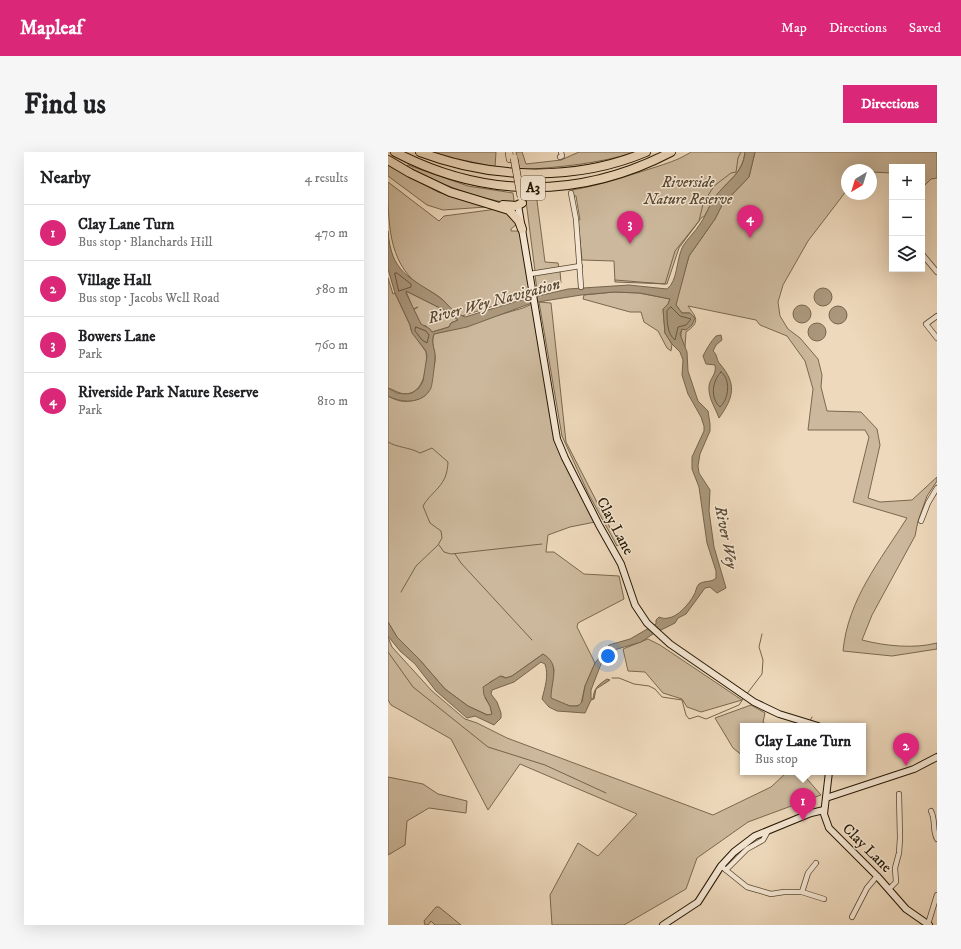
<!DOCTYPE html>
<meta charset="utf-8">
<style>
:root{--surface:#fff;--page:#f6f6f6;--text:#202124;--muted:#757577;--line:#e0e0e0;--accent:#db2777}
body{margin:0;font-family:"IM FELL DW Pica",serif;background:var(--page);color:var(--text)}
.controls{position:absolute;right:12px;top:12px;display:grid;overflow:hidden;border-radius:0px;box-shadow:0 4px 16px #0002}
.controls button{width:36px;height:36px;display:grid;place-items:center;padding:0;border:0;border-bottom:1px solid var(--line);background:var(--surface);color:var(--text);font:20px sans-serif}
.compass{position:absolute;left:453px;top:12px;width:36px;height:36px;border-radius:50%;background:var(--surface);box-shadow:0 4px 16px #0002;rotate:218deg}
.you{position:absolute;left:220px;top:504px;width:14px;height:14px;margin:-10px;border:3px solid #fff;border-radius:50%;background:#1a73e8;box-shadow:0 0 0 6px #1a73e833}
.badge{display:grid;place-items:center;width:26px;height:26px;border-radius:50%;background:var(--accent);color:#fff;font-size:13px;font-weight:700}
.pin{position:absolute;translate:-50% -33px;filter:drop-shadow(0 1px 2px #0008)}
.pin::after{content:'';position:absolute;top:21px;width:14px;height:12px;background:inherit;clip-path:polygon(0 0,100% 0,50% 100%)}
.popup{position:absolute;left:352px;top:571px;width:126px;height:52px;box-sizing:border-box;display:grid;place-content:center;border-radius:0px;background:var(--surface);filter:drop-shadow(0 1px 3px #0005);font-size:13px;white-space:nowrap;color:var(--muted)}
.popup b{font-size:15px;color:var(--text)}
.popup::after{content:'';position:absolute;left:50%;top:100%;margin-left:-8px;border:8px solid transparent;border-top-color:var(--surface)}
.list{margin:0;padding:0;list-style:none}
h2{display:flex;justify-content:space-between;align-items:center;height:52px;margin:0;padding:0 16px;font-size:17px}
h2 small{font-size:13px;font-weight:400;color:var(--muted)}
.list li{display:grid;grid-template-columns:26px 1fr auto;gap:12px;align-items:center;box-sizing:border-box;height:56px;padding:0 16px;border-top:1px solid var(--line)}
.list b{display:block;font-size:15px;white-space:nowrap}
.list p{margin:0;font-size:13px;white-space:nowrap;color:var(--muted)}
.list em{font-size:13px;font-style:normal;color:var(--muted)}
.icon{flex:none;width:22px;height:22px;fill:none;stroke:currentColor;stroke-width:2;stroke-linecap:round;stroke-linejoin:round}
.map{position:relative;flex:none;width:549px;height:773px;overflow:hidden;border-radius:0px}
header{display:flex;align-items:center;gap:24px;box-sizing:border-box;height:56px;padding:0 20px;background:var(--accent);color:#fff}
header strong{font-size:19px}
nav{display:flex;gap:22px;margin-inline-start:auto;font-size:14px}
.intro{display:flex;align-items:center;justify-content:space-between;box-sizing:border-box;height:96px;padding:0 24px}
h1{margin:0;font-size:28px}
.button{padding:10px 18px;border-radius:0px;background:var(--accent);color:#fff;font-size:14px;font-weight:700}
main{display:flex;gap:24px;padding:0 24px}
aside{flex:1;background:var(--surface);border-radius:0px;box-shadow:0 4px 16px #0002}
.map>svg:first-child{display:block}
.green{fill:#ccb89c;stroke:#79684e}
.water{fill:#aa977c;stroke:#75644b;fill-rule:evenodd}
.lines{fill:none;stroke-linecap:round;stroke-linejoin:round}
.shore{stroke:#68573e;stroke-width:1}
.stream{stroke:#75644b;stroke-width:1}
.street-casing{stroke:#584830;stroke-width:6}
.secondary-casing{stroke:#261701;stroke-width:8}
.primary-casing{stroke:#261701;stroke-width:8}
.highway-casing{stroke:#261701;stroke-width:10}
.street{stroke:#f4e6d3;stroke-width:4.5}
.secondary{stroke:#f4e6d3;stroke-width:6}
.primary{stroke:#eed9bc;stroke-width:7}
.highway{stroke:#eed9bc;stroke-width:8}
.primary-bridge-casing{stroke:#261701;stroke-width:8;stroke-linecap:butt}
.primary-bridge{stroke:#eed9bc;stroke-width:7}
.labels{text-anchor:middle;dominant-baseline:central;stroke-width:3;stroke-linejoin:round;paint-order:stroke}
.shield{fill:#f4e6d3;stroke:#645540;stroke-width:1}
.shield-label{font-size:14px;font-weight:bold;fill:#261701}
.park-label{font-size:15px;font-style:italic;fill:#584730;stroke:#f4e6d3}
.street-label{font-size:15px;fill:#261701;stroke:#f4e6d3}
.water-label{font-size:16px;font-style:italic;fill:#5b4a32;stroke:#f4e6d3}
</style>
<header>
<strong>Mapleaf</strong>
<nav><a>Map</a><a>Directions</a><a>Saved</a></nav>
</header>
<div class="intro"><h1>Find us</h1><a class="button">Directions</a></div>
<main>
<aside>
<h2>Nearby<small>4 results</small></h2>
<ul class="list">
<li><span class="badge">1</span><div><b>Clay Lane Turn</b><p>Bus stop · Blanchards Hill</p></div><em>470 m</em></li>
<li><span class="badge">2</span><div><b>Village Hall</b><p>Bus stop · Jacobs Well Road</p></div><em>580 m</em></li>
<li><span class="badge">3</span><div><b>Bowers Lane</b><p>Park</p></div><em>760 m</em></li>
<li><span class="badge">4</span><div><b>Riverside Park Nature Reserve</b><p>Park</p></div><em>810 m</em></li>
</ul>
</aside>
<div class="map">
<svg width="549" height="773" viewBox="0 0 549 773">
<rect width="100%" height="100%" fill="#eed9bc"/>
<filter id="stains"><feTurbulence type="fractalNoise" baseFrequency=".005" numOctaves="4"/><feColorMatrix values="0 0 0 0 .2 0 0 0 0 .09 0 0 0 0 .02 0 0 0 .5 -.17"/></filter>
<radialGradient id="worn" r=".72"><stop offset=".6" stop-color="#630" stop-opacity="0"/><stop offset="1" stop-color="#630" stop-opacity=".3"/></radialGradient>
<!-- green -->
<g class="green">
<path d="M41,0H108L107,15L47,2Z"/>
<path d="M128,0H134L138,12L173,8L191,0H248C209,12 173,15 132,18Z"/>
<path d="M303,0H357C355,21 340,28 329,43C323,50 320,58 316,65H314L291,96L279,132L227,130L226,109L194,108L190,68H192L188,44H185L184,38C214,33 242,23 271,14C283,10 292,7 303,0Z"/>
<path d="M367,0H549V26L543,27L537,33H534V15H504V21L483,20V18H459V38L420,89L395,133L390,150L392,164L400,177L412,186L430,207L434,223L433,235L439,259L473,260L489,277L492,293L480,346L492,350L524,348L549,325V329L539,344L530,369L527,384L484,463L474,488C497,494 526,497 549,491V497L504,504L455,499C460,447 492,409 519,366L465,350L481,285L477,278H420L425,237L417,209L399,184L372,173L368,168L300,154C308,165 313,170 298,180L297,195C288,183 296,173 302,161H294L288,153V150L301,104L327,67L334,53L361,25Z"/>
<path d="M0,13L50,40L98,55L55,58L39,53L0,24Z"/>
<path d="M20,13L80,34L125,41L126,48L124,52C82,44 55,33 17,15Z"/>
<path d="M0,30L51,69L56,64L109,57L122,63L129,72L123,77V79H131L138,106L143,142L74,164L62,157C57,146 42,139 31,133C0,110 0,69 0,30Z"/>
<path d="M137,41H148L157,110L170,111L171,116L147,119Z"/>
<path d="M172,119L173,131L149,138L147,123Z"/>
<path d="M0,126L5,142L7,141L22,173L23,178L38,200C40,214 36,241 18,242C11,242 7,238 0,236Z"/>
<path d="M18,139L60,160L70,168L63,171L61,175L44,180L38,174L33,173L25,158L30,155L25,157Z"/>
<path d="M226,140L251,141L282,147L280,152L275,157L277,181L284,192L283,199L279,196L270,179L256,170L253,160H242L195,147L196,143Z"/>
<path d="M151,150L163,151L178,290L231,393L229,394L200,341L174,284Z"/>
<path d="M144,152L166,281L207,370L182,375L160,383L158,400H166L196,422L231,424L236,447L190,471L189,475L207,511L197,534L193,552C184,558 171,550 162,546L166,518L165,514L155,502L124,524L118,526L114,524L102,530L97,546L102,554L104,562L102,564L80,554L57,537L31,507L9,485L0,470V244C9,249 16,251 27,248C44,244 41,235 44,222C45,217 48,210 47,204C46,196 43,190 46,182L135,156Z"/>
<path d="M0,485L4,495L44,539L77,567L89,571L119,586L325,663L383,635L399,620H413L433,643L360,670L309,706L298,737L236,773H164L162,743L190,691L210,704L249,662L132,612L100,658L63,587L3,553L0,548Z"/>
<path d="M260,487L272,493L354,548L313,560L299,555L294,547L275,541L257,520L240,519L235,497Z"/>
<path d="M363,553L377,561L375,570L380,574H355V604L345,596L327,566Z"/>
<path d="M0,625L35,632L50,642L79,649L78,661L41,656L19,669L17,693L0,703Z"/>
<path d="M48,755H51L73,773H47L43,769L40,773H37L36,769Z"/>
</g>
<!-- water -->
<g class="water">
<path d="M357,0H367L361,25L334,53L327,67L301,104L288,153L294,161H302L307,166L304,173L298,178L294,177L292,182L299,200L300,219L310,249L320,259L322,272V279L312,302L310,314L311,321L322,338L321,359L326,395L338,436L329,441L322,435L317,436L298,462L290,466L287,471L265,482L253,490L226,498L221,502L213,512L203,538V547H205C206,536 210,533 219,527L222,528L208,537L206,547L203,548L197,561L169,559L161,555L154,547C157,535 161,524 157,512L153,510L126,530L104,538L103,542L109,550L113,561V566L106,573L87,564L79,566L48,539L27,512L12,499L0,484V470L9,485L31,507L57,537L80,554L99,563L104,562L102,554L96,543L95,535L112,524L118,526L124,524L155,502C173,512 163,529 163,546L182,554H190L194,550L197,534L207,511L221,493L242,487L268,472V468L271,465C274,466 277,467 280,466C290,465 301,452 306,443C308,440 308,435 311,432C317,428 323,431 328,426V419L319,391L311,335L304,317V305L316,279V274L313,265L300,242L294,223L295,208L292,200L284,192L277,181L275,157L280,152L282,147L252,141L226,140L193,143L144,151L79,175L46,182C42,192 48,197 47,206C47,210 44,234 43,236C35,252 15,251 2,245L0,244V236L9,241L18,242L24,241L31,236L35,229L39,204L38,199L24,181L22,173L7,141L0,117V79C3,121 22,125 51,145C62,153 62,159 77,165L133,148L180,137L241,133L279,137C290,129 288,107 295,94C300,86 307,80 312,72C318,64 321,53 327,45C339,29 355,22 357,0ZM18,139L60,160L70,168L63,171L61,175L44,180L42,177L33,172L18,141Z"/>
<circle cx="435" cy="145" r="9"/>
<circle cx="414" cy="162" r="9"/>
<circle cx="450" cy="163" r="9"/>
<circle cx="429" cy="180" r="9"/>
<path d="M333,183L334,188L328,193L325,199C330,203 328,208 332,212C349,232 346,245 331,266C327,255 320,246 321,234C322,226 329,222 327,213L318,212L315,204C318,198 323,189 328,184Z"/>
</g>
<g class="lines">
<!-- shore -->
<g class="shore">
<path d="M7,121H9L23,132V135L11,139Z"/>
<path d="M283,155L292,164L303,167L298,173L290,175L287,188C279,182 279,169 279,159Z"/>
<path d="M28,175L38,179L41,183L39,191L34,188L27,179Z"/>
<path d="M333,220C343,227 341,247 332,255C322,246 324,229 333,220Z"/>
</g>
<!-- stream -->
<g class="stream">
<path d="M227,128L277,132L287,99L311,69L315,52L319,45L326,34L343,21L348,20L350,6L353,0"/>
<path d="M0,290C10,296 21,295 32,301L44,296L60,310C59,335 45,337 35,354L42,371L53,379L54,386L50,393L28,414L13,440"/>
<path d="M51,393L56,400L63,402L154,392"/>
<path d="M67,402L73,411L144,488"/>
<path d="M0,500L25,535L100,595L157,613L218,641"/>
<path d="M224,526H231L246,532L261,534L267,537L274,545L294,548L298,563L301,567L310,564L318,567L351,553L355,547"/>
<path d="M358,543L374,522L375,508L371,495L374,482"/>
<path d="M422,569L424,565"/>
</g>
<!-- street casing -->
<g class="street-casing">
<g id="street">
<path d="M172,5L174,4L173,0"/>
<path d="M183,41L188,67L193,135"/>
<path d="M534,102L549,120"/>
<path d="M142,122L192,114"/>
<path d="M549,164L538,172L549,186"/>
<path d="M533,369L540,351L549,336"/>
<path d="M543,659C548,668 544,678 549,687"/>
<path d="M333,714L359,735L383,742L396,740H414L436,747"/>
<path d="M338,718L359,697L375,688L380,679"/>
<path d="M501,737L508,730L507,716L511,701L512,686L511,642"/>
<path d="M414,740L420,721L428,711"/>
<path d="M464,765L479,736L489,724"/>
<path d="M540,772L549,743"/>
</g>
</g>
<!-- secondary casing -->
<g class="secondary-casing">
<g id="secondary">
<path d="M130,53L169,287L177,306L211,373L233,412L247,453L259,471L282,492L366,550L391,562L430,574"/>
<path d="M441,620L436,662L441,676L489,724L518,757L541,773"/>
<path d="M438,646L526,617L549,605"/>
<path d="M275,773L310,750L333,714L346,700L367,684L423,661L436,658"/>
</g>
</g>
<!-- primary casing -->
<g class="primary-casing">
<path id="primary" d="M121,0L122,7"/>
</g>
<!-- highway casing -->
<g class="highway-casing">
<g id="highway">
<path d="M7,0C97,47 193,47 283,0"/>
<path d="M32,0C103,27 187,30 258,0"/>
<path d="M0,8L22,21L62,40L121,58L131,69L134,77"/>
<path d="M115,53L128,54L134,51"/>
</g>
</g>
<!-- street -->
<use href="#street" class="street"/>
<!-- secondary -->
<use href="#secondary" class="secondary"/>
<!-- primary -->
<use href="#primary" class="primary"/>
<!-- highway -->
<use href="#highway" class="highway"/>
<!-- primary-bridge casing -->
<g class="primary-bridge-casing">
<path id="primary-bridge" d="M126,6L133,45"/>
</g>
<!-- primary-bridge -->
<use href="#primary-bridge" class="primary-bridge"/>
</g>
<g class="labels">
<!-- shield labels -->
<rect class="shield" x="133" y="24" width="24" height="24" rx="3"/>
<g class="shield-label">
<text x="145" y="36">A3</text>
</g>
<!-- park labels -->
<g class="park-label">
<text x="300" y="30">Riverside<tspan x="300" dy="17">Nature Reserve</tspan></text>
</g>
<!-- street labels -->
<g class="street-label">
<text transform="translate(227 374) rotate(62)">Clay Lane</text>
<text transform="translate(479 696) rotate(45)">Clay Lane</text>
</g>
<!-- water labels -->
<g class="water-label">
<text transform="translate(106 149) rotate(-15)">River Wey Navigation</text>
<text transform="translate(338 385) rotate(79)">River Wey</text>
</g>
</g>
<rect width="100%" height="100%" filter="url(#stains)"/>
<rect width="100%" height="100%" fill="url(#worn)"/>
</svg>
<div class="controls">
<button>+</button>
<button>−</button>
<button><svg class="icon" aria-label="layers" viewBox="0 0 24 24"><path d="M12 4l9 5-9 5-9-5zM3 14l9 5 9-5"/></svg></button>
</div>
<svg class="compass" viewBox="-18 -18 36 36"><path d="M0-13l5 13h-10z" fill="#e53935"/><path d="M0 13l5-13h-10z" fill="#757577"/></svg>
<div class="you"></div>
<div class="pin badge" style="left:415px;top:669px">1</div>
<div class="popup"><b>Clay Lane Turn</b>Bus stop</div>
<div class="pin badge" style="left:518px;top:614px">2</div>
<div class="pin badge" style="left:242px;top:92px">3</div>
<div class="pin badge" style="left:362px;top:86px">4</div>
</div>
</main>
